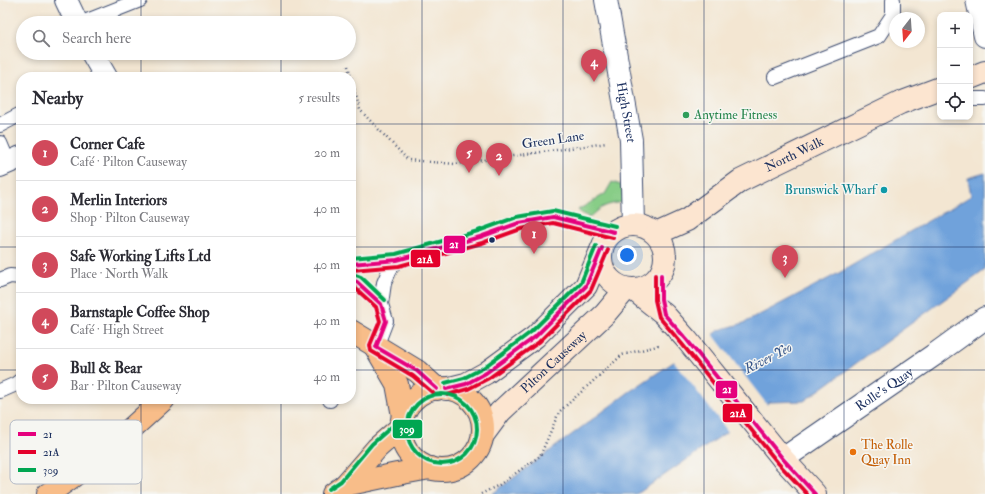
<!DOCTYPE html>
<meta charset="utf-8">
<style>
:root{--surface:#fff;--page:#f2f2f3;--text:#2b2b33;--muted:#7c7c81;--line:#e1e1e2;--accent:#d1495b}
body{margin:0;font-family:"IM FELL Double Pica",serif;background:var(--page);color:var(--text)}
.controls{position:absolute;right:12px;top:12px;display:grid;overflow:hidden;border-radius:8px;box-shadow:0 2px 6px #0003}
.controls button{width:36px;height:36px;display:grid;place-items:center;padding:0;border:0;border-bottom:1px solid var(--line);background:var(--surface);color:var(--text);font:20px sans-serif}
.compass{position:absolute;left:889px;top:12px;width:36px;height:36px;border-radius:50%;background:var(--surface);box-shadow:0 2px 6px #0003;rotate:197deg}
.you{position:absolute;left:627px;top:255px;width:14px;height:14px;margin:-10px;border:3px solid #fff;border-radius:50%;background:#1a73e8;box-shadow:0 0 0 6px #1a73e833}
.badge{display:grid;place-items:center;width:26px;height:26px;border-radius:50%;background:var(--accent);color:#fff;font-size:13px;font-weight:700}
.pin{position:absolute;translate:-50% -33px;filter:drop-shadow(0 1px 2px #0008)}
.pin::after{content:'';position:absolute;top:21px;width:14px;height:12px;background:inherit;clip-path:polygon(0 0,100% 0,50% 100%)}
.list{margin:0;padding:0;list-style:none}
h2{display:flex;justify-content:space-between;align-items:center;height:52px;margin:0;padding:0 16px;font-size:17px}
h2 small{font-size:13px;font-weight:400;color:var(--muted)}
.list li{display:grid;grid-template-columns:26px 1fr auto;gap:12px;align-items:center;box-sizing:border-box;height:56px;padding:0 16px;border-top:1px solid var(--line)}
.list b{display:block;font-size:15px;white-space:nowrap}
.list p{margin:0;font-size:13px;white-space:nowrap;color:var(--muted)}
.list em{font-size:13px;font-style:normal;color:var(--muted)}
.icon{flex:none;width:22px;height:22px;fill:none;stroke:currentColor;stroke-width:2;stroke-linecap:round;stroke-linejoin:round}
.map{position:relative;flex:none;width:985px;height:494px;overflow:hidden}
.search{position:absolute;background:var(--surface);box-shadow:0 2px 6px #0003;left:16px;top:16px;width:340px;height:44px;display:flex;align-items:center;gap:10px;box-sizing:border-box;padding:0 14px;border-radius:22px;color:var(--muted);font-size:15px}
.panel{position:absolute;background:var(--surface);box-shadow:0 2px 6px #0003;left:16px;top:72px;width:340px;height:332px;border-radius:16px}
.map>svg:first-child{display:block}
.green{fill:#88cd87;stroke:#527e72}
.water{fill:#6fa2db;stroke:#45689c}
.pier{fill:#f3e6d2}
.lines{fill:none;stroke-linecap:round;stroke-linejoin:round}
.lane-casing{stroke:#3b4a6f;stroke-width:16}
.street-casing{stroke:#3b4a6f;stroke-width:24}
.secondary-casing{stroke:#3b4a6f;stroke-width:24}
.primary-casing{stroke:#3b4a6f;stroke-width:24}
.path{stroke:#3b4a6f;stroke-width:2.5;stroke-dasharray:1 3;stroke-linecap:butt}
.lane{stroke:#fff;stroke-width:14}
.street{stroke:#fff;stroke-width:22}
.secondary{stroke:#fce5d0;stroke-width:22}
.primary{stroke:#f8bd89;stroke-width:22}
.bus-1-casing{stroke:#f6f6f2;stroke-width:7}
.bus-2-casing{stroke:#f6f6f2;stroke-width:7}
.bus-3-casing{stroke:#f6f6f2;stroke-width:7}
.bus-1{stroke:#e5007d;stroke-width:4}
.bus-2{stroke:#e4002b;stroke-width:4}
.bus-3{stroke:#00a651;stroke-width:4}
.grid{fill:none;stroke:#1b2f5e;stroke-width:1;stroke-opacity:0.55}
.leisure-dot{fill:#2e9e5b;stroke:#f6f6f2;stroke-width:1.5}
.culture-dot{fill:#0f9aa8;stroke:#f6f6f2;stroke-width:1.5}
.bus-dot{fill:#1b2f5e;stroke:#f6f6f2;stroke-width:1.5}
.food-dot{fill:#e8710a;stroke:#f6f6f2;stroke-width:1.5}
.labels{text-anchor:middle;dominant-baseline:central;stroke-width:3;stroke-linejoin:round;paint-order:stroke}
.street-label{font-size:13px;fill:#1b2f5e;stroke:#f6f6f2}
.leisure-label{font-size:13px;fill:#27864d;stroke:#f6f6f2;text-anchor:start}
.culture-label{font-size:13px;fill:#0d838f;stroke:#f6f6f2;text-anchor:end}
.food-label{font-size:13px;fill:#c56008;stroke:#f6f6f2;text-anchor:start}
.water-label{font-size:14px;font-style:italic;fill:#38578a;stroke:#f6f6f2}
.key{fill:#f6f6f2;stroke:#b4bac6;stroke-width:1}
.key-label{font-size:11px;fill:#1b2f5e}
.line-badge{stroke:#f6f6f2;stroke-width:1.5}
.badge-label{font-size:11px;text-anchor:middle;font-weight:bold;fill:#fff}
</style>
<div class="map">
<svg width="985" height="494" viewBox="0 0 985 494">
<rect width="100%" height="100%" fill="#f6f6f2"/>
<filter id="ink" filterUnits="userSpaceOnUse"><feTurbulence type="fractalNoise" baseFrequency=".025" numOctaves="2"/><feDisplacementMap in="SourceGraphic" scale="8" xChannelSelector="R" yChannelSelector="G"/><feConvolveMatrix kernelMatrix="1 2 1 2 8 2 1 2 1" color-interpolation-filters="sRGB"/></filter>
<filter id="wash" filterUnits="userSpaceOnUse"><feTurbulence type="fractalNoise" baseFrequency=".012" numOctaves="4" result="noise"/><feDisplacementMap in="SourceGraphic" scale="16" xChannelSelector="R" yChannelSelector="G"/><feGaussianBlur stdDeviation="0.9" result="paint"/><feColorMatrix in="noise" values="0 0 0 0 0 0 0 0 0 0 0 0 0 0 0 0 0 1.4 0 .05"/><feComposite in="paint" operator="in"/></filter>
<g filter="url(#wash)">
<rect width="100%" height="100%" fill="#f3e6d2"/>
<!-- green -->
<path class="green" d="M612,182L621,185L623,194V202C617,203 609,204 603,207C592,213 592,223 578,210L605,194Z"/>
<!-- water -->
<path class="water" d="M985,173V270L804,401L770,402L640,492L635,494H492L629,392L693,349L719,330L744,323L839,273L971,196L968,178Z"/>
<!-- pier -->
<path class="pier" d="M712,333L768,406L729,433L673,360Z"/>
</g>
<g filter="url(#ink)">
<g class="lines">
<!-- lane casing -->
<g class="lane-casing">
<g id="lane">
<path d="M82,23L140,0"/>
<path d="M775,77L879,36L893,15V0"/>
<path d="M970,99H985"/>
<path d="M0,125L21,114"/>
<path d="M0,143L8,162"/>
<path d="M351,264L397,260L480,237L519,223L553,217L614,232"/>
<path d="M0,280L10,276L21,277"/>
<path d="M351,280L357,282L381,304"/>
<path d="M376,347L386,321L381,304L384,283L390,269L397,260"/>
<path d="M0,391L16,384L21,380"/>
<path d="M330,400V399"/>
</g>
</g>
<!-- street casing -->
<g class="street-casing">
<g id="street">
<path d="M66,0L77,23"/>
<path id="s1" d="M606,0L631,140L633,225"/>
<path d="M977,0L985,36"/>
<path d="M92,53L106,77"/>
<path d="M0,166L21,157"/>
<path id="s2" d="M783,459L934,355L985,318"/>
</g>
</g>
<!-- secondary casing -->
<g class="secondary-casing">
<g id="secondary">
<path d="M970,78L985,72"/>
<circle cx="633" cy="257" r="32"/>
<path id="s3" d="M656,234L687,220L740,181L900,103L940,88"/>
<path d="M634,290L664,314L687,340L783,459L815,494"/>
<path d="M446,389L466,384L486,373L535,337L586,286L602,248"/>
<path id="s4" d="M483,435L500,412L605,314L626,289"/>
</g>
</g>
<!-- primary casing -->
<g class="primary-casing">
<g id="primary">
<path d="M351,331L417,371L437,389"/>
<path d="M376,348L397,384L403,416"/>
<circle cx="442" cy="429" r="41"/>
<path d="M345,485L397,474L430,468"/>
<path d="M48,494L72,477L111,447L164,399"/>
<path d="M333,494L345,485L377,448L401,427"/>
</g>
</g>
<!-- path -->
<g class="path">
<path d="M348,66L360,110L408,160L455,164L607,143"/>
<path d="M481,494L499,485L540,456L559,412L622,355L657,346L659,344"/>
</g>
<!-- lane -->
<use href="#lane" class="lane"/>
<!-- street -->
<use href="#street" class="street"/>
<!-- secondary -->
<use href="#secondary" class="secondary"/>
<!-- primary -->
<use href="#primary" class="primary"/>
<!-- bus-1 casing -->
<g class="bus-1-casing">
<g id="bus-1">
<path d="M351,264L397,260L480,237L519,223L553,217L614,232"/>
<path d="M661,275V299L664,314L687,340L783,459L815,494"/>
<path d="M351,280L357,282L381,304L386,321L376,347L417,371L437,389"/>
<path d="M446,389L466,384L486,373L535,337L586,286L602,248"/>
</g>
</g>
<!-- bus-2 casing -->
<g class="bus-2-casing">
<g id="bus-2">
<path d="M352,270L399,266L482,243L521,229L553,223L613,238"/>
<path d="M655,275V300L659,317L682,344L778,463L807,494"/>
<path d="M351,286L354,287L376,307L380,321L370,345L371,351L413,376L433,393"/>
<path d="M447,395L468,389L489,378L539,342L591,290L608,250"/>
</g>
</g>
<!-- bus-3 casing -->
<g class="bus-3-casing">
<g id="bus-3">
<path d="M351,258L396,254L478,231L517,217L553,211L615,226"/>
<path d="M353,274L361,277L385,300"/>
<path d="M445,383L464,378L483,368L531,332L581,283L596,246"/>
<circle cx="442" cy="429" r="35"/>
<path d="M329,489L341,481L372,444L397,422"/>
</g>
</g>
<!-- bus-1 -->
<use href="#bus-1" class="bus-1"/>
<!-- bus-2 -->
<use href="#bus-2" class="bus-2"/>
<!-- bus-3 -->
<use href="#bus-3" class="bus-3"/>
</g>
</g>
<!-- grid -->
<path class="grid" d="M141,0V23M281,0V23M422,0V494M563,0V494M704,0V494M844,0V494M141,53V77M281,53V77M0,124H21M351,124H985M0,247H21M351,247H985M0,370H21M351,370H985M141,399V494M281,399V494"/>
<!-- markers -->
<circle class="leisure-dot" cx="686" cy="115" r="4"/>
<circle class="culture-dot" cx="884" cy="190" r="4"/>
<circle class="bus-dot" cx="492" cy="240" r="3.5"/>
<circle class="food-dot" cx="853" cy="452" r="4"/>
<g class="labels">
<!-- street labels -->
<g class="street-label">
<text stroke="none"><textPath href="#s1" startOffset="114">High Street</textPath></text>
<text transform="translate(553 140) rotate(-8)">Green Lane</text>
<text stroke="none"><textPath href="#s3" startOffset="160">North Walk</textPath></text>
<text stroke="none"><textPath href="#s4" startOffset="102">Pilton Causeway</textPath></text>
<text stroke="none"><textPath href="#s2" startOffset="123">Rolle's Quay</textPath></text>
</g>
<!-- leisure labels -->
<g class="leisure-label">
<text x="694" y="115">Anytime Fitness</text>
</g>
<!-- culture labels -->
<g class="culture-label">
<text x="876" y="190">Brunswick Wharf</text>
</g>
<!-- food labels -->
<g class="food-label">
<text x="861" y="445">The Rolle<tspan x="861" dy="15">Quay Inn</tspan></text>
</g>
<!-- water labels -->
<g class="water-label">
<text transform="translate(768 358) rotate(-27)">River Yeo</text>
</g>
</g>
<!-- legend -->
<rect x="10" y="420" width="132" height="64" rx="6" class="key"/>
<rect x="18" y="432" width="18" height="4" fill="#e5007d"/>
<rect x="18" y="450" width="18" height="4" fill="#e4002b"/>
<rect x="18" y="468" width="18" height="4" fill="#00a651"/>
<g class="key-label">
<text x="43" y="438">21</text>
<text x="43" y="456">21A</text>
<text x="43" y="474">309</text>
</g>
<g class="line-badge">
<rect x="443" y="235" width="23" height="19" rx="4" fill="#e5007d"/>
<rect x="410" y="249" width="31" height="19" rx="4" fill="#e4002b"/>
<rect x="715" y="380" width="23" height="19" rx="4" fill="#e5007d"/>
<rect x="722" y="403" width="31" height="20" rx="4" fill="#e4002b"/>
<rect x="392" y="419" width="31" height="20" rx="4" fill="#00a651"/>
</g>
<g class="badge-label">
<text x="454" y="248">21</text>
<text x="425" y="263">21A</text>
<text x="727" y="393">21</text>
<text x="738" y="417">21A</text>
<text x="407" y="433">309</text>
</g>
</svg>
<div class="controls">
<button>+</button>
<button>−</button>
<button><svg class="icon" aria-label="locate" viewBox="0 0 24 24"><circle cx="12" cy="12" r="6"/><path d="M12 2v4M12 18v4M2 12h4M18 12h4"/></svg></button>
</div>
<svg class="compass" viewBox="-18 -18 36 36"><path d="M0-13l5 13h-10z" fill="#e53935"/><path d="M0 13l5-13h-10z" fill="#7c7c81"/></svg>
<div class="you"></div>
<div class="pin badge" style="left:534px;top:254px">1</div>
<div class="pin badge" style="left:499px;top:176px">2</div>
<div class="pin badge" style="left:785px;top:278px">3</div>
<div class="pin badge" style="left:594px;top:82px">4</div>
<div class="pin badge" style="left:469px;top:173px">5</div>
<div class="search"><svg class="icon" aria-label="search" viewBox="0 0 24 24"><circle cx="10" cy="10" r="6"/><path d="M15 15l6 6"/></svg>Search here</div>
<section class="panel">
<h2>Nearby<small>5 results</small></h2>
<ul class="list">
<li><span class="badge">1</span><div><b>Corner Cafe</b><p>Café · Pilton Causeway</p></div><em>20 m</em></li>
<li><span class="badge">2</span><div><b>Merlin Interiors</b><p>Shop · Pilton Causeway</p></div><em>40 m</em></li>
<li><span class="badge">3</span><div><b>Safe Working Lifts Ltd</b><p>Place · North Walk</p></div><em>40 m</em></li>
<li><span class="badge">4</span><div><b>Barnstaple Coffee Shop</b><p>Café · High Street</p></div><em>40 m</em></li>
<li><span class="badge">5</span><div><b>Bull &amp; Bear</b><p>Bar · Pilton Causeway</p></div><em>40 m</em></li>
</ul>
</section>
</div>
